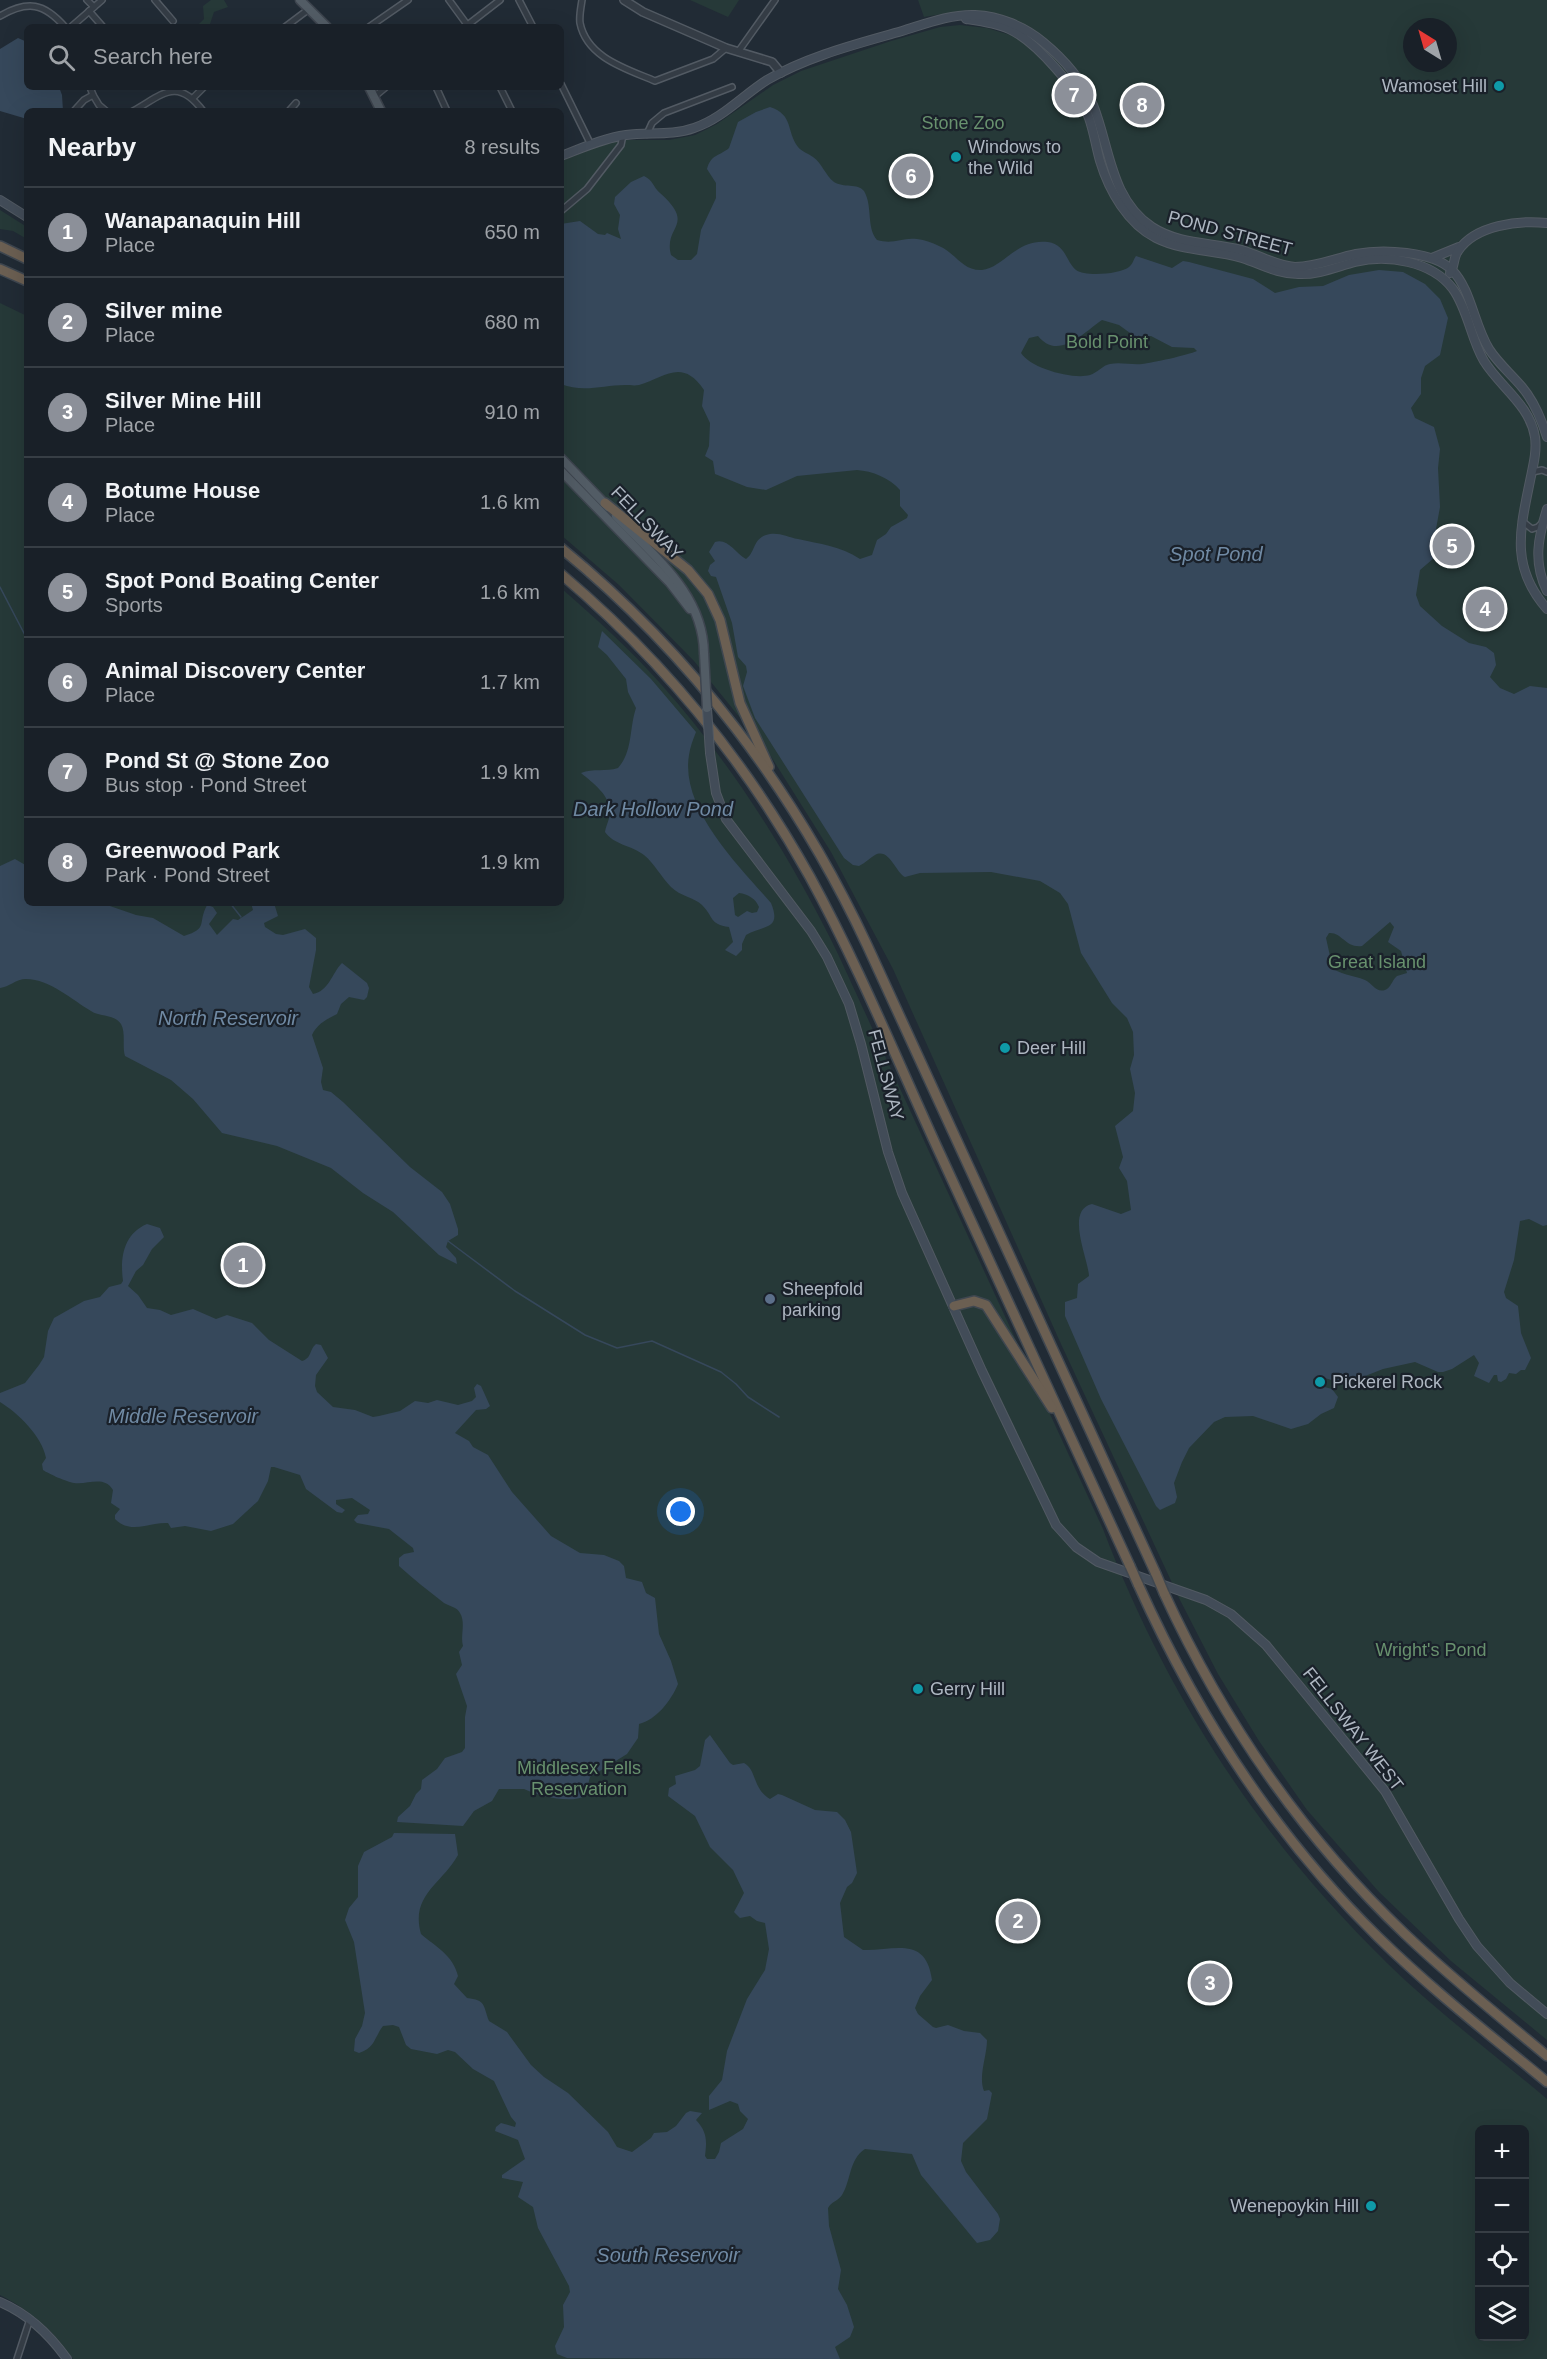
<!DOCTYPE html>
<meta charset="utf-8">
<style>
:root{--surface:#192028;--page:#262d34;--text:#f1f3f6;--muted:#9fa3a8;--line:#373e45;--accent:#8c9099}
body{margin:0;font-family:Arial,sans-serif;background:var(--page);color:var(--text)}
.controls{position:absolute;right:18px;bottom:18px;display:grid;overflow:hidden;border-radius:9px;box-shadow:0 6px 24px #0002}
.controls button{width:54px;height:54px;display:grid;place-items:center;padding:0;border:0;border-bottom:2px solid var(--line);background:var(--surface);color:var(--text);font:30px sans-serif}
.compass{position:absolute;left:1403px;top:18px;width:54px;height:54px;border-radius:50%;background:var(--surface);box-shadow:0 6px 24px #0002;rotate:323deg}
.you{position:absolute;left:681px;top:1512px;width:21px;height:21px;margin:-15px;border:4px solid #fff;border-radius:50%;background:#1a73e8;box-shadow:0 0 0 9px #1a73e833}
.badge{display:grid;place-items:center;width:39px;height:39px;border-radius:50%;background:var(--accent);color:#fff;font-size:20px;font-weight:700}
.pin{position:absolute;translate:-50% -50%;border:3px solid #fff;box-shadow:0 2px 6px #0006}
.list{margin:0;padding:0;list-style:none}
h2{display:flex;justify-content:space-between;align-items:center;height:78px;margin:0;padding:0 24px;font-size:26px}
h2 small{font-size:20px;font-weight:400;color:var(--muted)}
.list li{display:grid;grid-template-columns:39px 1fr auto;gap:18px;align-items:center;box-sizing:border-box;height:90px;padding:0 24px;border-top:2px solid var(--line)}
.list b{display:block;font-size:22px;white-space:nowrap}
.list p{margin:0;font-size:20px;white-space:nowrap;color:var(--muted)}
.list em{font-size:20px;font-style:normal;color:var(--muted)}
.icon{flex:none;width:33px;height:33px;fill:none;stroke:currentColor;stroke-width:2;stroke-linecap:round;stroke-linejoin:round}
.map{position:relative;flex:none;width:1547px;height:2359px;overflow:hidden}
.search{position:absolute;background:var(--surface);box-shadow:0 6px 24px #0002;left:24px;top:24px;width:540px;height:66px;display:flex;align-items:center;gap:15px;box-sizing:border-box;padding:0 21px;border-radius:9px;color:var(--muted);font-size:22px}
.panel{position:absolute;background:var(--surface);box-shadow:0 6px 24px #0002;left:24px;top:108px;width:540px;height:798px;border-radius:9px}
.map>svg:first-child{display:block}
.green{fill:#263938;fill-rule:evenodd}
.water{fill:#36485b;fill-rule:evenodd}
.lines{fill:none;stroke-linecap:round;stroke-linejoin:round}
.stream{stroke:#36485b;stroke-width:1.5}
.minor-casing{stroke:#525a63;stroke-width:8}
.tertiary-casing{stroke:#525a63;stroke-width:10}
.secondary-casing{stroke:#525a63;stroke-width:10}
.primary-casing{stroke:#3e454f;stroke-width:11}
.motorway-casing{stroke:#3f4750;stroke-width:12}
.minor{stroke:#343c45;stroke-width:5}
.tertiary{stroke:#343c45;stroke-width:7}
.secondary{stroke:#424c58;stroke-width:8}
.primary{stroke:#525c65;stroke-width:8}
.motorway{stroke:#6b5f52;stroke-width:9}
.secondary-bridge-casing{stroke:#525a63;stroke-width:10;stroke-linecap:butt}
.primary-bridge-casing{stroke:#3e454f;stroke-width:11;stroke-linecap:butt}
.motorway-bridge-casing{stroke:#3f4750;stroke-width:12;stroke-linecap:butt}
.secondary-bridge{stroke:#424c58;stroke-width:8}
.primary-bridge{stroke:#525c65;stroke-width:8}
.motorway-bridge{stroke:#6b5f52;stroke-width:9}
.culture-dot{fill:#0f9aa8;stroke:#1a212a;stroke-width:2}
.service-dot{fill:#5c6f8a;stroke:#1a212a;stroke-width:2}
.labels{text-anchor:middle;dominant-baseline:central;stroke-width:4.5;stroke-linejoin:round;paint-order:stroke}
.poi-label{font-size:18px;fill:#aeb7c2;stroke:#1a212a;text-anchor:start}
.park-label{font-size:18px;fill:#68916e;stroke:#1a212a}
.street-label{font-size:18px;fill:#aeb7c2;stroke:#1a212a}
.water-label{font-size:20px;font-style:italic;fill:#708aa4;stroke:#1a212a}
</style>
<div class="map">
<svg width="1547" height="2359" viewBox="0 0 1547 2359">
<rect width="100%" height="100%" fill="#212b35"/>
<!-- green -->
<g class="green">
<path d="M211,0H224L228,7L214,12L209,27H196L204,19L203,6Z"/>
<path d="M690,0H739L728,17Z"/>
<path d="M918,0H1547V2040L1451,1961L1379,1892L1307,1810L1259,1741L1218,1674L1180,1600L1061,1344L893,969L831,852L770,755L694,661L619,585L561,535V160L616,140H669L695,135L717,124L773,85L801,71L891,41L940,27L960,25L987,28L1010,35L1006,16L967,10L924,17ZM1412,27H1448V63H1412Z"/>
<path d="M0,210L27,227V239L13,231L0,229Z"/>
<path d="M0,303L27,316V903H561V588C595,618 630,649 660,683C733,765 790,856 838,954L1103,1529C1167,1696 1259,1838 1387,1963C1437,2012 1494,2054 1547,2099V2359H73C53,2330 31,2311 0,2295ZM1480,2130H1524V2336H1480Z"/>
</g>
<!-- water -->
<g class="water">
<path d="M18,38L27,42V87H59L62,95L63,111H27V119L0,111V49Z"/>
<path d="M770,107C794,115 786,131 798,147C802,152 808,153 813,157C822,163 825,175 834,182C843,188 858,183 864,191C873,206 866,227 877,240C894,245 902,237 917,239C925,240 933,243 939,246C956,253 962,271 982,270C1003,268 1017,238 1048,242C1066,245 1065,260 1076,270C1085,277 1121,274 1129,267C1133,264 1133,260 1136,256L1172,268L1183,261L1189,262L1253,279L1275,293L1299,287L1323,286L1349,275L1379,270L1403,272L1425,284L1440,299L1448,318L1440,355L1425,366L1421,378V394L1411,408L1415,418L1434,427L1440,449L1438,468L1440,507L1436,529L1439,546L1434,558L1420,570L1416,595L1420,606L1442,626L1469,643L1486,647L1494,653L1496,665L1490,677L1500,688L1514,694L1530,686L1547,688V1225L1543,1226L1529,1219L1520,1221L1514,1260L1504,1292L1506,1298L1518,1306L1521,1333L1531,1358L1525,1370H1521L1516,1374L1509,1373L1506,1379L1501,1382L1498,1381L1497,1375H1494L1489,1383L1474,1376L1479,1363L1474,1355L1452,1369L1443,1372H1438L1415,1362L1383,1369L1345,1384L1318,1376L1313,1379V1384L1332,1389L1338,1397L1334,1408L1321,1414L1308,1424L1291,1429L1253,1416L1225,1417L1214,1422L1189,1448L1182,1462L1174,1483L1177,1497L1175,1503L1160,1510L1156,1506L1101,1399L1065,1316V1302L1077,1298L1078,1284L1089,1276C1088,1258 1065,1210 1092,1204L1121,1214L1131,1210L1127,1181L1119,1168L1123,1157L1115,1126L1133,1111L1135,1093L1130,1069L1134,1055L1133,1032L1127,1018L1112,1003L1081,953L1068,904L1060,893L1040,881L991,872L920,873L905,877C896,873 889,847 875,855C870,858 865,863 859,866L853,865L844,858L755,718L743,686L747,672L746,666L738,657L732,623L716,577L711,576L708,571L710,565L715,561L709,552L715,542C728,538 735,553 746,559C755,553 753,539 766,535C777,531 787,537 798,539C820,544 840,546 860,559L872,555L877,540L886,534L891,527L907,518L908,515L900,506V490C890,478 872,471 857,470L797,476L766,490L747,487L715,474L713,461L705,456L709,446L710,423L702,406L704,390C682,357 664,378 639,385C634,386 630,385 625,385C603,385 583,393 561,384V224L580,221L598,234L605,235L607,233L621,239L618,229L620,215L614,204L615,197L631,182L644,176C653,180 653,187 660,193C697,226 663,225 671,255L678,260H691L697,254L701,230L716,198V183L707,169C711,154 720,156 729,148L738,122L756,112ZM1102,320L1119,325L1137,338L1151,336L1172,347L1194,348L1197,351C1188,355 1152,363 1142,364C1132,365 1120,362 1110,364C1103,365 1097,373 1090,375C1073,380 1030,368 1021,353L1029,338L1038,336C1058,361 1083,333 1102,320ZM1390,922L1394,927L1388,942L1401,951L1407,973L1397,976C1392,980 1391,988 1385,990C1376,993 1372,983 1365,980C1353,975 1339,975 1330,966V956L1326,938L1329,933C1342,932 1345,948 1362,946Z"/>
<path d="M602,631L651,679L696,732C693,740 690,747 689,755C680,809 739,866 771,903C782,930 764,925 746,935L742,944V950L736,956L725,950L733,942L729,927C709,924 714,917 702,905C695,898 680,896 671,887C661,877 655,864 644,855C631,845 614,845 605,832C606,825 610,819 610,812C610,795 593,783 581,773C593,768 606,772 618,768C633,751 629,729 636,708L628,692L626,679L607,655L598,647ZM739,893C748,894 756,899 759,907L757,912L752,913L747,911L738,917L735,915L733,898Z"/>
<path d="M15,859L27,866V903H70L79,906L107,905L136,915L153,918L184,936C209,928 197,924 207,905L213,907L217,913L209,924L217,935L233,919L238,920L253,910L251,903H274L278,916L264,923L265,927L276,934L283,935L305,929L316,938V950L309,987L313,994C329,991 332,973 342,963L367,983L369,988L367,997L364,1000L349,997L341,1004L337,1014C327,1019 317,1024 312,1035L323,1068L321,1082L323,1090L331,1092L343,1102L410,1167L442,1192L450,1204L458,1229V1235L448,1241L446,1247L456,1258L457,1264L439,1255L393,1212L363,1193L331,1168L277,1146L222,1133L193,1099L171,1080L125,1056C122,1047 126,1033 121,1024C114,1014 100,1017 91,1011C72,1000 50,979 26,979C16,979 9,987 0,988V866Z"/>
<path d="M147,1224L160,1228L164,1237L152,1249L143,1265L136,1271L128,1286L138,1295L147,1308L160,1310L171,1315L193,1309L216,1319L227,1315L252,1323L269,1340L302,1361C312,1358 309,1350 316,1344L321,1345L328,1358L316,1375L315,1386L317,1392L333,1407L355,1410L373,1417L379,1416L400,1411L415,1401L428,1403L437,1400L458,1405L472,1401L476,1397L474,1388L477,1384L481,1386L490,1406L486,1409L476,1410L455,1433L469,1441L473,1447L488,1455L512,1492L551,1536L580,1553L604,1555L619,1561L624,1566L626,1578L642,1582L646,1593L655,1598L659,1634L671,1661L678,1684C671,1701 656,1720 639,1724L638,1738L627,1754L590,1777L585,1796C571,1804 538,1796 524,1789H499L492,1801L474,1811L463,1826L397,1822L398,1817L410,1806L416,1794L421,1789L422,1780L437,1769L445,1758L462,1752L465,1748V1717L467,1706L456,1674L462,1665L459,1652L463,1646C460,1636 466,1623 460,1613C457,1607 449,1606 444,1603C429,1591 413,1579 399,1566V1558L404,1554L414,1552L413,1548L389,1529L357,1523L354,1520L358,1515L368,1514L370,1510L352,1498L336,1500V1504L345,1510L342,1513L337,1512L306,1489L300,1475L274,1467H271L268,1481L258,1501L233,1524L211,1531L185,1526L171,1528L168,1523C149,1522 131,1535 115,1519V1515L120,1509L111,1503L113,1490C104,1475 88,1485 74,1483C67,1482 49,1474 43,1470L42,1464L46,1458C42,1436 18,1413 0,1402V1393L25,1383L39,1365L44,1357L48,1331L54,1318L84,1301L100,1297L109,1287L121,1284L123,1281C120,1259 123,1234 147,1224Z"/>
<path d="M710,1735L730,1763L733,1765L744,1763C757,1770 752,1788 770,1799L778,1794L782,1795L815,1810L837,1812L845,1820L851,1832L857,1873L852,1883L847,1887L840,1903L844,1937L863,1950C894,1951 926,1935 932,1980L920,1996L915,2008L918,2014L933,2027L936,2028L948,2025L964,2031L980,2033L987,2040C987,2056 978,2076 984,2091L989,2090L992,2093L987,2119L963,2143L961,2161L966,2172L998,2214L1000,2219L998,2231L990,2240L977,2243L921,2175L912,2154L865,2149C849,2159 851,2181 842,2195C838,2201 831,2202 828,2208L829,2226L841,2270L838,2289L847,2305L854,2327L850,2337L835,2347L840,2359L567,2358L557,2354L555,2346L564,2327L563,2305L570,2292L569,2286L538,2228L533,2207L518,2197L523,2182L502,2178V2175L525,2159L518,2140L495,2131L496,2127L501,2123L515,2127L516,2123L511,2117L494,2081L473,2069L455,2052L448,2050L437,2054L411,2049L406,2045L399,2027L393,2025L383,2026C374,2038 375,2048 359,2053L354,2051L355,2039L362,2026L365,2013L354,1942L345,1920L349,1908L358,1897V1866L364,1852L392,1837L394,1833L455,1834L458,1855C442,1884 410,1895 421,1934C436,1947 453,1955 458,1976L454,1984L467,1998C486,2000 483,2005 489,2021L507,2032L531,2065L544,2077L568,2093L608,2132L617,2147L632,2152L651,2138L654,2133L667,2132L676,2126L686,2113L690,2111L702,2113L696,2120C707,2132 707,2140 705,2156L707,2159H715L719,2152L721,2143L743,2129L748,2119L740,2111L738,2104L730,2101L709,2110V2096L722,2080L727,2051L747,1999L765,1970L769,1949L765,1923L757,1921L750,1916L740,1918L734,1912L744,1893L733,1870L710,1847L695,1816L668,1796L669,1788L676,1784L675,1776L695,1770L700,1766L705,1740Z"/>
</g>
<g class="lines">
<!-- stream -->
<g class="stream">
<path d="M0,587L27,639"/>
<path d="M230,903L241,917"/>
<path d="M448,1241L515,1291L585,1335L617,1348L652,1341L721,1372L736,1384L748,1397L779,1417"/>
</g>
<!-- minor casing -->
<g class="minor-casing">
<g id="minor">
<path d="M87,0L94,7"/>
<path d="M155,0L173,21"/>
<path d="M449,0L468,26"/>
<path d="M519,0L533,27"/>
<path d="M582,0C581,7 579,16 580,23C587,58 627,69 655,81L713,59L726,48"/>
<path d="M89,11L103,27"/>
<path d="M0,16C28,0 44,3 65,27"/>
<path d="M71,27L102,0"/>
<path d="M285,27L309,9"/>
<path d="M369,27L408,0"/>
<path d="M465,27L500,0"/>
<path d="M738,52L775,0"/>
<path d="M561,84L591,145"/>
<path d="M436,87L447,111"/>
<path d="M500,87L512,111"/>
<path d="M93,95L99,105L106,111"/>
<path d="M374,97L386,87"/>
<path d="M193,98L204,87"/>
<path d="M74,111L84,100L93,95L90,87"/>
<path d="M133,111C162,95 177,76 203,111"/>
<path d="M289,111L296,103"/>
<path d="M647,134L652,123L664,113L732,87"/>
<path d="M561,211L587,189L621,145L623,135"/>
<path d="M1532,472L1542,470L1547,472"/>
<path d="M1522,521L1532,529L1538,527L1542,523"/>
<path d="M17,2359L30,2319"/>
</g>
</g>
<!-- tertiary casing -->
<g class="tertiary-casing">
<path id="tertiary" d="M624,0L643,12L726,48L772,62L781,73"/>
</g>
<!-- secondary casing -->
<g class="secondary-casing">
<g id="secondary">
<path d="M966,19C980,21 996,23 1009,29C1036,41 1079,91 1089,118C1094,132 1096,147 1100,161C1109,191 1128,224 1156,238C1184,252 1213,249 1242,258C1261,264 1277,274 1298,274C1318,275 1336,267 1355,262C1387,254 1432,261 1453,289C1468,310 1471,339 1484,361C1500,387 1530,405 1535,437C1537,452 1533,466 1530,481C1520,530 1510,567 1547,609"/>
<path d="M561,156C582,148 604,138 626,135C649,132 672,136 694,128C722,119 743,95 767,80C808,56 857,44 902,31C925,24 950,14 975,15C1000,16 1025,27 1043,42C1065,60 1082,80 1093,105C1110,147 1110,199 1152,227C1180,245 1211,242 1242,250C1260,255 1276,266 1295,267C1317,267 1336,258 1356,254C1382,249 1433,251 1452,270C1471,289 1474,325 1489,349C1498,363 1511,374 1522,387C1534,401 1541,418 1547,437"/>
<path d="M0,200L27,217"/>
<path d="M1432,258L1459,247"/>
<path d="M1450,273C1455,266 1453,258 1458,251C1475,225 1519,220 1547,223"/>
<path d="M1547,509C1538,538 1533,562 1547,591"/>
<path d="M710,753L716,793L726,819L811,931L827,957L849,1004L861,1044L888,1152L902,1193L982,1371L1056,1525L1076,1547L1098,1562L1206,1600L1231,1614L1266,1645L1385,1791L1459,1919L1477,1946L1510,1983L1547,2014"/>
<path d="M0,2302C28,2314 50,2335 67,2359"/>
</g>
</g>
<!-- primary casing -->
<g class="primary-casing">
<g id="primary">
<path d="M300,0L327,27"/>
<path d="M369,87L381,111"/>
<path d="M561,458L608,507"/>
<path d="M561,471L670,583L690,609"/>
<path d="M616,516C654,557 703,593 704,653"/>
</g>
</g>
<!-- motorway casing -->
<g class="motorway-casing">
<g id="motorway">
<path d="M0,246L27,259"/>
<path d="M0,269L27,281"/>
<path d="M605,503L688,570L708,594L720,620L740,703L769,767"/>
<path d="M561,548C692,655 795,791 867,945L1156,1574"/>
<path d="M561,574C662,659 746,762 810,877C857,963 895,1055 936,1145C1001,1285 1065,1426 1130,1566"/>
<path d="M954,1306L974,1301L986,1305L1052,1408"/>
<path d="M1138,1584C1197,1715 1275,1836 1378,1937C1431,1989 1490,2035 1547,2082"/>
<path d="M1164,1593C1223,1721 1303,1837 1405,1934C1450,1977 1499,2016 1547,2056"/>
</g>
</g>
<!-- minor -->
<use href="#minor" class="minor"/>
<!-- tertiary -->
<use href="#tertiary" class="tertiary"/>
<!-- secondary -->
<use href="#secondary" class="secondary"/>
<!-- primary -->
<use href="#primary" class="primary"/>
<!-- motorway -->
<use href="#motorway" class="motorway"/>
<!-- secondary-bridge casing -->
<g class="secondary-bridge-casing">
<path id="secondary-bridge" d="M707,708L710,753"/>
</g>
<!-- primary-bridge casing -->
<g class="primary-bridge-casing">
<path id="primary-bridge" d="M704,653L707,708"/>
</g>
<!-- motorway-bridge casing -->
<g class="motorway-bridge-casing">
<g id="motorway-bridge">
<path d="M1130,1566L1138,1584"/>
<path d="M1156,1574L1164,1593"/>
</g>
</g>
<!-- secondary-bridge -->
<use href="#secondary-bridge" class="secondary-bridge"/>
<!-- primary-bridge -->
<use href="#primary-bridge" class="primary-bridge"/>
<!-- motorway-bridge -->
<use href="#motorway-bridge" class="motorway-bridge"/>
</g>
<!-- markers -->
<g class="culture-dot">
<circle cx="1499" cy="86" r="6"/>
<circle cx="956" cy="157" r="6"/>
<circle cx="1005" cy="1048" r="6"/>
<circle cx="1320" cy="1382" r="6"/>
<circle cx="918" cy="1689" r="6"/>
<circle cx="1371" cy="2206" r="6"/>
</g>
<circle class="service-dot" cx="770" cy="1299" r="6"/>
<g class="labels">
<!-- poi labels -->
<g class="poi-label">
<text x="1487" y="86" text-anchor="end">Wamoset Hill</text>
<text x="968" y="147">Windows to<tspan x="968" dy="21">the Wild</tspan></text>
<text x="1017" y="1048">Deer Hill</text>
<text x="782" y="1289">Sheepfold<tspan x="782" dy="21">parking</tspan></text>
<text x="1332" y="1382">Pickerel Rock</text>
<text x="930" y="1689">Gerry Hill</text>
<text x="1359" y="2206" text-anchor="end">Wenepoykin Hill</text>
</g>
<!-- park labels -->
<g class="park-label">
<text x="963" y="123">Stone Zoo</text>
<text x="1107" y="342">Bold Point</text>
<text x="1377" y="962">Great Island</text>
<text x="1431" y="1650">Wright's Pond</text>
<text x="579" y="1768">Middlesex Fells<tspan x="579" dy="21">Reservation</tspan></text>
</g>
<!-- street labels -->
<g class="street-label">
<text transform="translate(1230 233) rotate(15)">POND STREET</text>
<text transform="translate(647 523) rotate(46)">FELLSWAY</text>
<text transform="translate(886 1075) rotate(75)">FELLSWAY</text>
<text transform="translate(1353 1729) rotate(52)">FELLSWAY WEST</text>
</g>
<!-- water labels -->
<g class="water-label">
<text x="1216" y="554">Spot Pond</text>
<text x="653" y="809">Dark Hollow Pond</text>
<text x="228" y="1018">North Reservoir</text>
<text x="183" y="1416">Middle Reservoir</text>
<text x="668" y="2255">South Reservoir</text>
</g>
</g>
</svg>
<div class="controls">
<button>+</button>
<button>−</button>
<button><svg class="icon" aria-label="locate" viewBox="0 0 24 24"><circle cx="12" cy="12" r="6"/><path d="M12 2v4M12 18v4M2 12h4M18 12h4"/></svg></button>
<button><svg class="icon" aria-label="layers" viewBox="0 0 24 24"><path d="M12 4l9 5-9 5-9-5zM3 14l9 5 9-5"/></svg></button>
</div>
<svg class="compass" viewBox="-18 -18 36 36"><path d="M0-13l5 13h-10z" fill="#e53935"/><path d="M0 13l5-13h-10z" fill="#9fa3a8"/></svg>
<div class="you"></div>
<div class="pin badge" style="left:243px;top:1265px">1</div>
<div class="pin badge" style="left:1018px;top:1921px">2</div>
<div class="pin badge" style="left:1210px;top:1983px">3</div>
<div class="pin badge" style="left:1485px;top:609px">4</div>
<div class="pin badge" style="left:1452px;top:546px">5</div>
<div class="pin badge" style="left:911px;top:176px">6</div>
<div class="pin badge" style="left:1074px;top:95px">7</div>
<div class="pin badge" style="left:1142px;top:105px">8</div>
<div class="search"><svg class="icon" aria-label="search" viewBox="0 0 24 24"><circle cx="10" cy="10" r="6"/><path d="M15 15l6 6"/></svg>Search here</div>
<section class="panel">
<h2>Nearby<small>8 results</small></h2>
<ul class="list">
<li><span class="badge">1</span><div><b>Wanapanaquin Hill</b><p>Place</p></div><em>650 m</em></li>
<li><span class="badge">2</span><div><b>Silver mine</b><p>Place</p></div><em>680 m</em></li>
<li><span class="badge">3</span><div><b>Silver Mine Hill</b><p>Place</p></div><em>910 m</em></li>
<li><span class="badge">4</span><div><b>Botume House</b><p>Place</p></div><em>1.6 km</em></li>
<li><span class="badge">5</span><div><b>Spot Pond Boating Center</b><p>Sports</p></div><em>1.6 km</em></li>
<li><span class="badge">6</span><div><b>Animal Discovery Center</b><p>Place</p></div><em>1.7 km</em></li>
<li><span class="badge">7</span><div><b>Pond St @ Stone Zoo</b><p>Bus stop · Pond Street</p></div><em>1.9 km</em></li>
<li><span class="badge">8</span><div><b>Greenwood Park</b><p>Park · Pond Street</p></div><em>1.9 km</em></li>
</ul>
</section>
</div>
